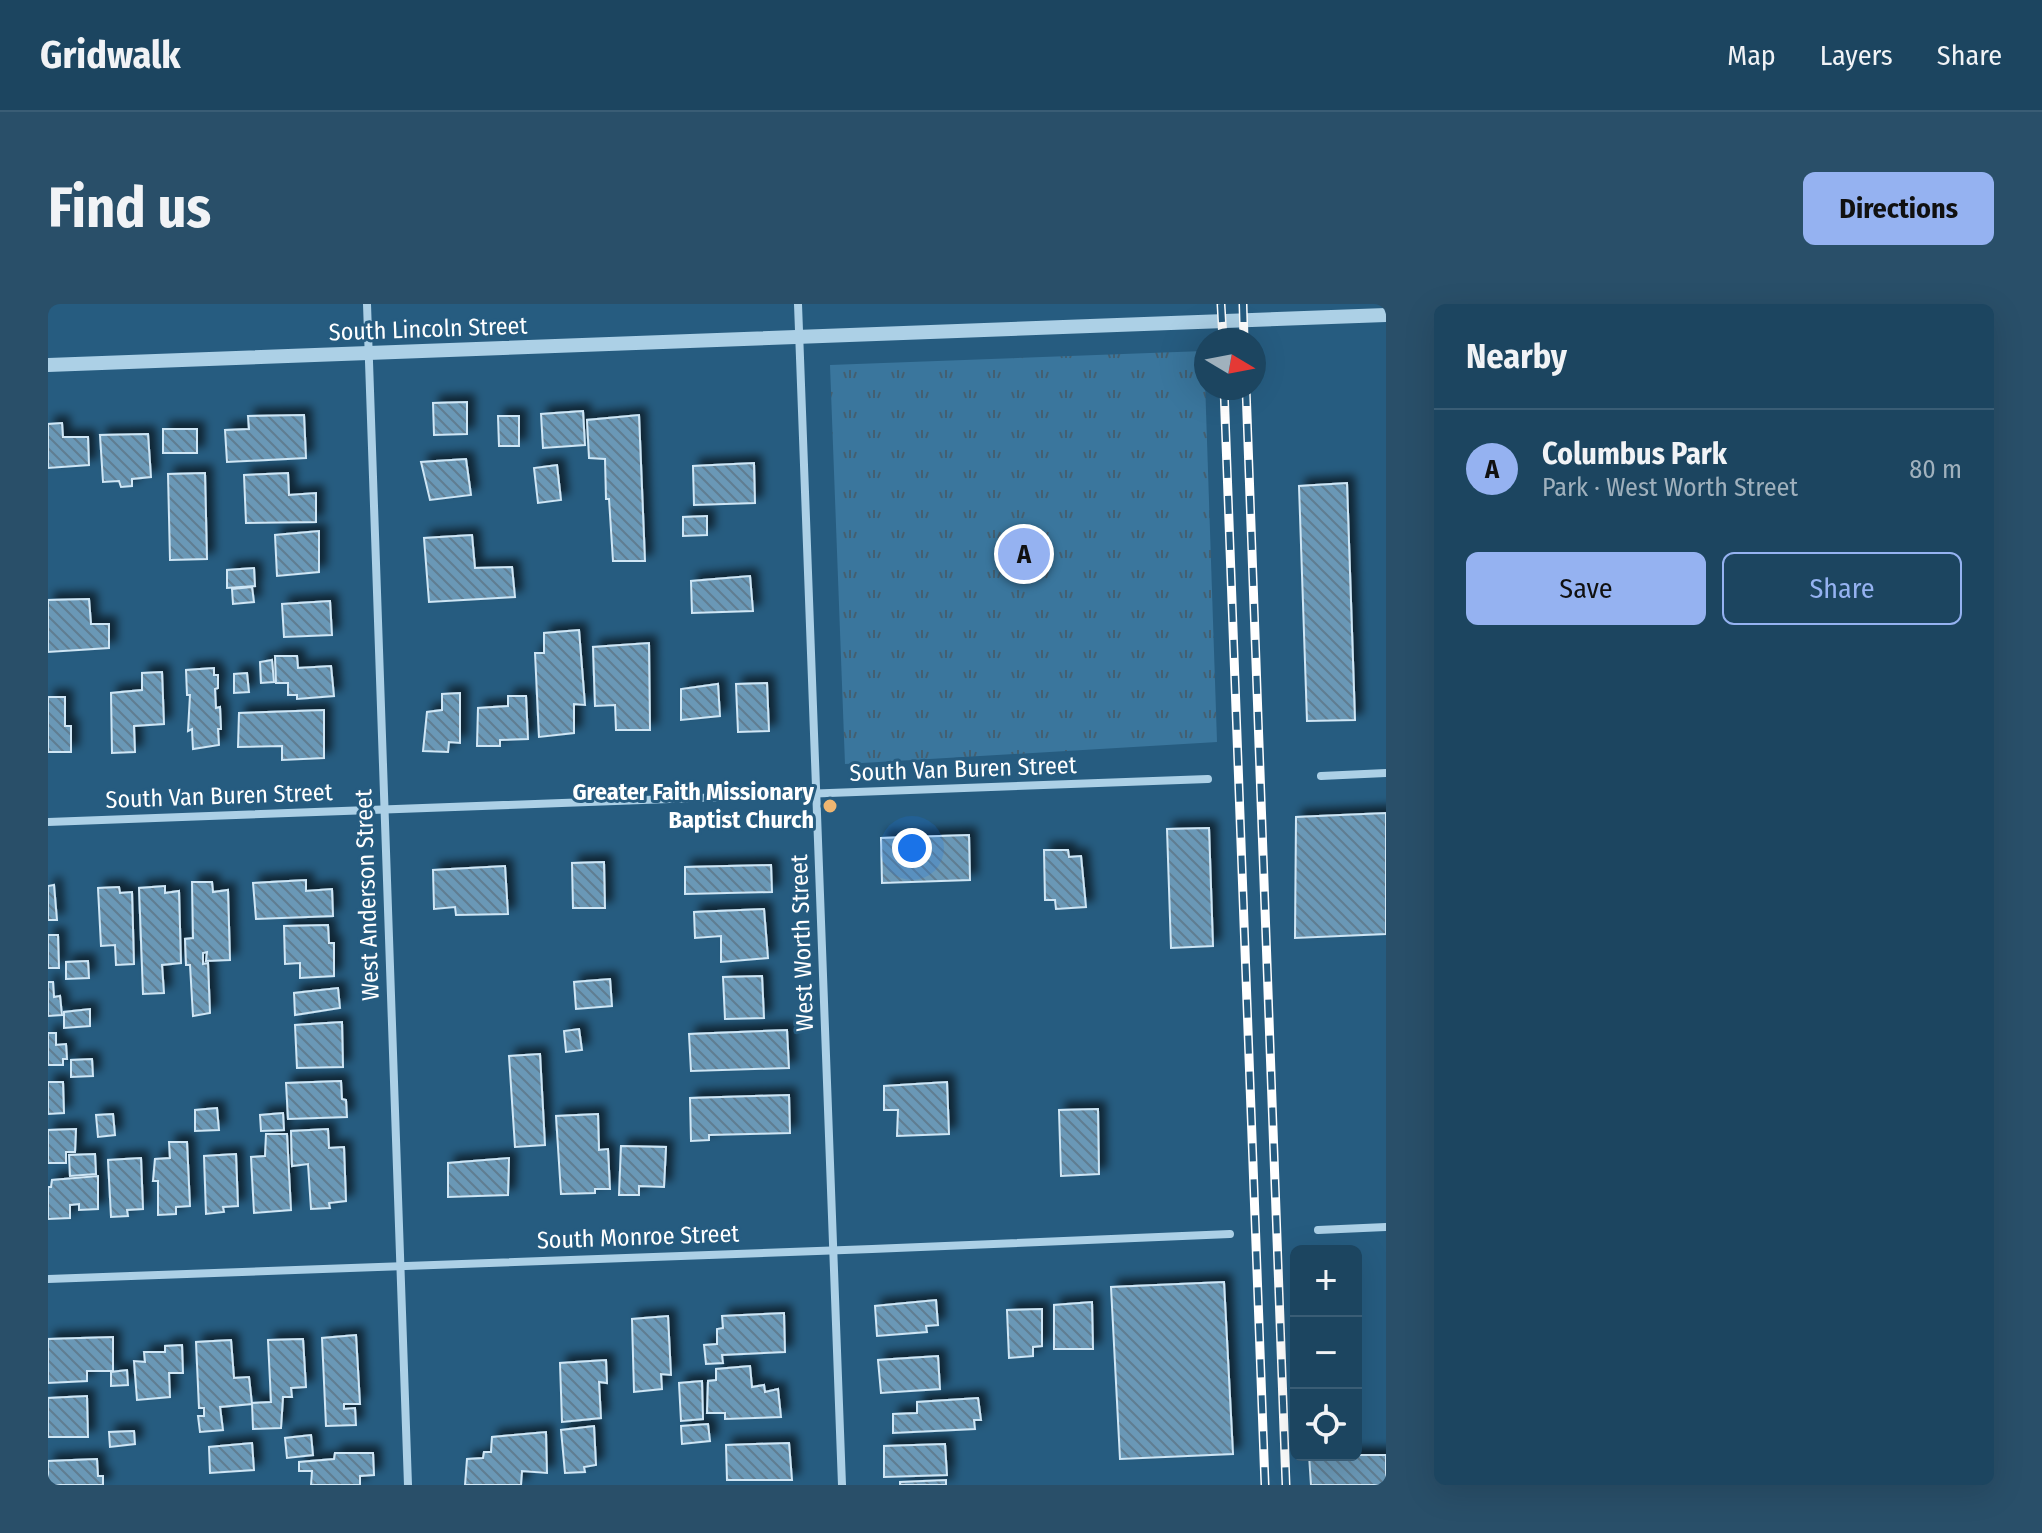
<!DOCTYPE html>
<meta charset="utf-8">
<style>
:root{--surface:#1c4560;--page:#294f69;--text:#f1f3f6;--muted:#a0b1bd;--line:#3a5d75;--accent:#95b2f1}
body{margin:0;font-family:"Fira Sans Condensed",sans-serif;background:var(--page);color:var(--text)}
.controls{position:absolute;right:24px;bottom:24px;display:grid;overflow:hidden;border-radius:12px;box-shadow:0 8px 32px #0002}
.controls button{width:72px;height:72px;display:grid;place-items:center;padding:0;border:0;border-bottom:2px solid var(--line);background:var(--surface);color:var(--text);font:40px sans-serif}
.compass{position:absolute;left:1146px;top:24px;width:72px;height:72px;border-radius:50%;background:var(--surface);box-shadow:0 8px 32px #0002;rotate:100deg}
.you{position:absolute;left:864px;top:544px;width:28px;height:28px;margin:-20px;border:6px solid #fff;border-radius:50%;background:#1a73e8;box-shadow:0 0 0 12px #1a73e833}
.badge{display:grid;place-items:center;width:52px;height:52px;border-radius:50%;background:var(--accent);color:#111;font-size:26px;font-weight:700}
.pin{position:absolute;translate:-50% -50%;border:4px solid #fff;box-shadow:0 2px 8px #0006}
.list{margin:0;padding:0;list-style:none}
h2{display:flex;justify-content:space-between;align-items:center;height:104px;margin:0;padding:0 32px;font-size:34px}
h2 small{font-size:26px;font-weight:400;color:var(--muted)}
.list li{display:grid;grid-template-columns:52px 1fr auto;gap:24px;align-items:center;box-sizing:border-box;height:120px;padding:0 32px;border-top:2px solid var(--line)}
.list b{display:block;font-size:30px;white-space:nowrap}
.list p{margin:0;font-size:26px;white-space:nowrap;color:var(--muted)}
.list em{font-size:26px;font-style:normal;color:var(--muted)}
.actions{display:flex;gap:16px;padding:24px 32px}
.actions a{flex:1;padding:18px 0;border:2px solid var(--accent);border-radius:12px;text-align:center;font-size:28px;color:var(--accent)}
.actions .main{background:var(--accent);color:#111}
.icon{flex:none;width:44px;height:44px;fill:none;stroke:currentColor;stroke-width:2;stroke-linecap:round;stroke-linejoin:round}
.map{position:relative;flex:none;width:1338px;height:1181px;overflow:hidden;border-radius:12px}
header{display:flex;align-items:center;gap:48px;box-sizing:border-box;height:112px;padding:0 40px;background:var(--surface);border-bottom:2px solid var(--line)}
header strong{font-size:38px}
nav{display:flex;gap:44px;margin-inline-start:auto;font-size:28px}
.intro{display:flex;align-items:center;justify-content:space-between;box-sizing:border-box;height:192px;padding:0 48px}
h1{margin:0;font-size:56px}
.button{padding:20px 36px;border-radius:12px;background:var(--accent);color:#111;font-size:28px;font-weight:700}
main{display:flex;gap:48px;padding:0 48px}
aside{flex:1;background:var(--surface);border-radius:12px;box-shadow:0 8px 32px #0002}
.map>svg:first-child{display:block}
.park{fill:url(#park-tufts)}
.building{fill:url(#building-back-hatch);stroke:#cfe6f5;stroke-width:2;filter:url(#shadow)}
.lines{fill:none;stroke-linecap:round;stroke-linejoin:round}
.minor{stroke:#acd0e6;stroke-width:8}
.tertiary{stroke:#acd0e6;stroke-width:14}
.rail-casing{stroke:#fff;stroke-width:9}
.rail{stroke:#265c80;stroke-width:6;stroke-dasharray:18;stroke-linecap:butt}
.poi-dot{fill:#efb671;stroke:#265c80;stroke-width:3}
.labels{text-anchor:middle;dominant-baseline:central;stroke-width:6;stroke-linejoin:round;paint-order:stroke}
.street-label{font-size:24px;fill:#fff;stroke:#265c80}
.poi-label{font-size:24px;font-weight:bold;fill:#fff;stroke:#265c80;text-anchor:end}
</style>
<header>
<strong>Gridwalk</strong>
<nav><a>Map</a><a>Layers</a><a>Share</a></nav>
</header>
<div class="intro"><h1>Find us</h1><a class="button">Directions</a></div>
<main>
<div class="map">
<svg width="1338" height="1181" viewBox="0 0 1338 1181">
<defs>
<pattern id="park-tufts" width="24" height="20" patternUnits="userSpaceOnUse" patternTransform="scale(2)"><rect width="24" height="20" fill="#3a769d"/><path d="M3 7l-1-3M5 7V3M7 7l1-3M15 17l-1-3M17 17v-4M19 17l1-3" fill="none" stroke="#445f70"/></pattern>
<pattern id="building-back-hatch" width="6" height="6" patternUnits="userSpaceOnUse" patternTransform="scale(2)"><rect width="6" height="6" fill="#6a98b6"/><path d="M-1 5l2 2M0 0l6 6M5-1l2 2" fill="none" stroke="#607d91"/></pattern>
<filter id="shadow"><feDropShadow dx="7" dy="-7" stdDeviation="4" flood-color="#0009"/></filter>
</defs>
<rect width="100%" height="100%" fill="#265c80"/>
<!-- park -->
<path class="park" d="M1156,47L1169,438L797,460L782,61Z"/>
<!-- building -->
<g class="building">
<path d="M419,98V130L386,131L385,99Z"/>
<path d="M535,107L537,141L495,144L493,110Z"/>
<path d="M256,111L258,154L179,158L177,126L201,125L200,112Z"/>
<path d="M591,111L597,257H565L561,195H558L557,155L541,154L539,116Z"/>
<path d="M450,112H471V142H451Z"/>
<path d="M14,119L15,133H40L41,161L0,164V120Z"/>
<rect x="115" y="125" width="34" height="24"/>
<path d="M100,130L103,173L84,175V182L73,183L71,177L55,178L52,131Z"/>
<path d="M418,155L423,191L382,196L373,158Z"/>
<path d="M706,159L707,199L646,201L645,162Z"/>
<path d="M509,161L513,196L490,199L486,164Z"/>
<path d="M157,169L159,255L122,256L120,170Z"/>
<path d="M240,169L241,191L268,189V218L198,219L196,171Z"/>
<path d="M1299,179L1307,416L1259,417L1251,182Z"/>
<path d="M659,212V231L635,232V213Z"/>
<path d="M271,227V268L229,272L227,231Z"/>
<path d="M424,231L427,264L464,263L467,293L381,298L376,234Z"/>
<path d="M206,264L207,282L179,284V266Z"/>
<path d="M702,272L705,307L644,309L643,277Z"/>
<path d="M204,283L206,298L185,300L184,285Z"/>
<path d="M41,295L43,320H61V344L0,348V296Z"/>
<path d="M282,297L284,331L236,333L234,300Z"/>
<path d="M531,326L537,401L526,400V429L491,433L487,349H496V329Z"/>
<path d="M601,339L602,426H568L567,401L547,402L545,343Z"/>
<path d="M227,352H249L250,364L283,362L286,392L249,395V391H240V379H228Z"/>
<path d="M224,356L226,378L213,379L212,358Z"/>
<path d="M166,364V371H170V384L167,385L168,404L172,403L173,425H170L171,441L145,445L144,425L140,427L142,391H139L138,366Z"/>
<path d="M114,368L116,420L86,422L87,448L64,449L63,389L94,386V369Z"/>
<path d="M199,369L201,388L186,389V370Z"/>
<path d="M719,379L721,427L690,428L688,380Z"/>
<path d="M670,380L672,412L633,416V385Z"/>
<path d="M412,389V439L401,438L400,448L375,447L379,408L394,406V390Z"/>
<path d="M460,392H478L480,435L452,436V442H429L430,404L460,402Z"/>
<path d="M0,393H17V422H23V448H0Z"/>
<path d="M276,406V454L234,456V442L190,443L191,409Z"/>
<path d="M1338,509V630L1247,634L1248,513Z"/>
<path d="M1161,524L1165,642L1123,644L1119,525Z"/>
<path d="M921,531L922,576L834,579L833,534Z"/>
<path d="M996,546H1020L1021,553L1033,552L1038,603L1008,605L1007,596H997Z"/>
<path d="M556,558L557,604H525L524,559Z"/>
<path d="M723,561L724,588L637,590V563Z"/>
<path d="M457,562L460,610L408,611L407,603L386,605L385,566Z"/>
<path d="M258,576V587L284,585L285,612L208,615L205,579Z"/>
<path d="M144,578H164L165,588L180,586L182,656L158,657L159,648L155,649V660L160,659L162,709L145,712L142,661H138L137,635L145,634Z"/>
<path d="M6,581L9,616H0V582Z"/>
<path d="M117,582V589L131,587L133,659L114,661L116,689L95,690L91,584Z"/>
<path d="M71,583L72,589L84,588L86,660L68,661L67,641L53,642L50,584Z"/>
<path d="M716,605L720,654L673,658V632L647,634L646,608Z"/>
<path d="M280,621L281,639H286V672L252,674V659L237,660L236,622Z"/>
<path d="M0,631H10L11,664H0Z"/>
<path d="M40,657L41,674L18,675V658Z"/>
<path d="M714,672L716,714L677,715L675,673Z"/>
<path d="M562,675L564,702L528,705L526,678Z"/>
<path d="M0,678H5L6,693L12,692L14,711L0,712Z"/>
<path d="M290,684L292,704L247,711L246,689Z"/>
<path d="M42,705V722L16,724V708Z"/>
<path d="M294,718L295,763L249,764L247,721Z"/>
<path d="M531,725L534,746L518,748L516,727Z"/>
<path d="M739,726L741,764L643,767L641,730Z"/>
<path d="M0,729H8V741L18,740L19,755H15V761H0Z"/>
<path d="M492,750L497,841L467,843L461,752Z"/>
<path d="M44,755L45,772L23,773V756Z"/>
<path d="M293,777L294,795L298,796L299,813L240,815L238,779Z"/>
<path d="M0,778H15L16,809L0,810Z"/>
<path d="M899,778L901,830L849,832L850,806H836V782Z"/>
<path d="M741,791L742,829L661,831V836L643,837L642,794Z"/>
<path d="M169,804L171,826L147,827V806Z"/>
<path d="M1050,805L1051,870L1013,872L1011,806Z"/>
<path d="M235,809L236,826L213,827L212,811Z"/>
<path d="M65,810L67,831L50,833L48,811Z"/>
<path d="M550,810L551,846L560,845L562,885H547V889L513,890L508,812Z"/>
<path d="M28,825L27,848H18V859H0V826Z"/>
<path d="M280,825L281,844L296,843L298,897L281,899L282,904L263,905L260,860L244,862L243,827Z"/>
<path d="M218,830H239L243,906L206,909L203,853L217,852Z"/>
<path d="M121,838H139L142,902L128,903V910L110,911V877H105L107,855L122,854Z"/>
<path d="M573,842L618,843L616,883L591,882V891H571Z"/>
<path d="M47,850L48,870L22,872L21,851Z"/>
<path d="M188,850L190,902L175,903L176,908L158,910L156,852Z"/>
<path d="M93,854L95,905L79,906L80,912L63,913L60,856Z"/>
<path d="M461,854L460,891L400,893V859Z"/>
<path d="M50,872V905L31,906V900L22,901V914L0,915V883H3L4,876Z"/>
<path d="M1176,978L1185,1150L1072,1155L1063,983Z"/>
<path d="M888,996L890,1021L878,1022L879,1028L829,1032L827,1002Z"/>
<path d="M1044,998L1045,1045H1006V1001Z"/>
<path d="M994,1005V1042L985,1043V1052L961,1054L959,1006Z"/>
<path d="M736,1009L737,1048L674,1051L675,1059L658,1060L656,1041L669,1040V1025L675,1024L674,1012Z"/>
<path d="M620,1012L623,1071L613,1070L614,1085L586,1088L584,1015Z"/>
<path d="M308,1031L312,1100H296V1105L307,1104L308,1121L278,1122L274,1034Z"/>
<path d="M65,1033V1067H39V1077L0,1079V1035Z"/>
<path d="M255,1035L258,1083L243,1084L244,1093H235L233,1124L205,1125L204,1099L223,1098L220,1036Z"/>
<path d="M183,1036L186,1074L201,1073L204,1100L172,1103L175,1126L152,1128L150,1112H156V1104H151L148,1038Z"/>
<path d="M134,1041L135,1069H121L122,1093L89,1096L86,1057L97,1058L96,1048H117V1042Z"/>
<path d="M890,1052L892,1085L833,1089L830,1056Z"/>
<path d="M558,1056L559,1079L551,1078L553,1114L514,1118L512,1059Z"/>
<path d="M702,1062L704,1083L716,1081L717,1088L730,1085L733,1113L677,1115V1109H659L660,1077L668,1076V1065Z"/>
<path d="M79,1066L80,1081L63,1082V1068Z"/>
<path d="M654,1077L655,1115L633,1117L631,1079Z"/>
<path d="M39,1092L40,1133H0V1094Z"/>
<path d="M930,1094L933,1116H926L927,1125L845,1129V1110L869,1109V1098Z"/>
<path d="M660,1120L662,1137L634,1140L633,1122Z"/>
<path d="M546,1122L548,1161L536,1163L537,1168L517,1169L513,1126Z"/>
<path d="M86,1127L87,1140L62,1143L61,1128Z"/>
<path d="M498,1128L499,1169L474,1167L473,1181H417L419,1155L435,1154L436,1148H443L444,1133Z"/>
<path d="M263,1131L265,1151L239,1154L237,1134Z"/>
<path d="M204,1139L206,1166L162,1169L161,1143Z"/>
<path d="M741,1139L744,1176H679L678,1141Z"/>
<path d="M897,1140L899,1171L836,1173V1142Z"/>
<path d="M287,1149H325L326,1171L312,1172V1181H263L264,1167H251V1158L286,1155Z"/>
<path d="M1261,1151H1338V1181H1263Z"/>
<path d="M49,1155L50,1172H55V1181H0V1157Z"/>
<path d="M898,1176V1181H852V1178Z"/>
</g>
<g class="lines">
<!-- minor -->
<g class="minor">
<path d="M319,0L360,1181"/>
<path d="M750,0L794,1181"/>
<path d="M1273,472L1338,469"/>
<path d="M0,518L1160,475"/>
<path d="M1270,926L1338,923"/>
<path d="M0,975L824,945L1182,930"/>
</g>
<!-- tertiary -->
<path class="tertiary" d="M0,61L1338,11"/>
<!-- rail casing -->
<g class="rail-casing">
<g id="rail">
<path d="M1173,0L1175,36"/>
<path d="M1195,0L1196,36"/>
<path d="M1176,84L1217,1181"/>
<path d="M1198,84L1238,1181"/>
</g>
</g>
<!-- rail -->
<use href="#rail" class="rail"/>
</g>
<!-- markers -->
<circle class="poi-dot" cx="782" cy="502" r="8"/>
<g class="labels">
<!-- street labels -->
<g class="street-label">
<text transform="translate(380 25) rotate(-2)">South Lincoln Street</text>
<text transform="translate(915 465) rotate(-2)">South Van Buren Street</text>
<text transform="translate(171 492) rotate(-2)">South Van Buren Street</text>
<text transform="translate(319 591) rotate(-92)">West Anderson Street</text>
<text transform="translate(754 639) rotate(-92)">West Worth Street</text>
<text transform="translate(590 933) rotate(-2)">South Monroe Street</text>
</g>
<!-- poi labels -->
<g class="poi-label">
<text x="766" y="488">Greater Faith Missionary<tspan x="766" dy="28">Baptist Church</tspan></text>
</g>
</g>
</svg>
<div class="controls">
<button>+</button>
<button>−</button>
<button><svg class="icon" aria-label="locate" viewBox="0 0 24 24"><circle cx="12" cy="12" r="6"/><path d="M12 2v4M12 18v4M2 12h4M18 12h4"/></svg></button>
</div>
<svg class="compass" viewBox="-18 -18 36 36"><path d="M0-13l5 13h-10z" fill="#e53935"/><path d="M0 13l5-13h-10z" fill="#a0b1bd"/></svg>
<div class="you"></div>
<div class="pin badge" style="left:976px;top:250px">A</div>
</div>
<aside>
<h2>Nearby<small></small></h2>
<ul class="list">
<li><span class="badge">A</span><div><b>Columbus Park</b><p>Park · West Worth Street</p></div><em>80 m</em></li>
</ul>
<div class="actions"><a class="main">Save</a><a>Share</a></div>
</aside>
</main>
